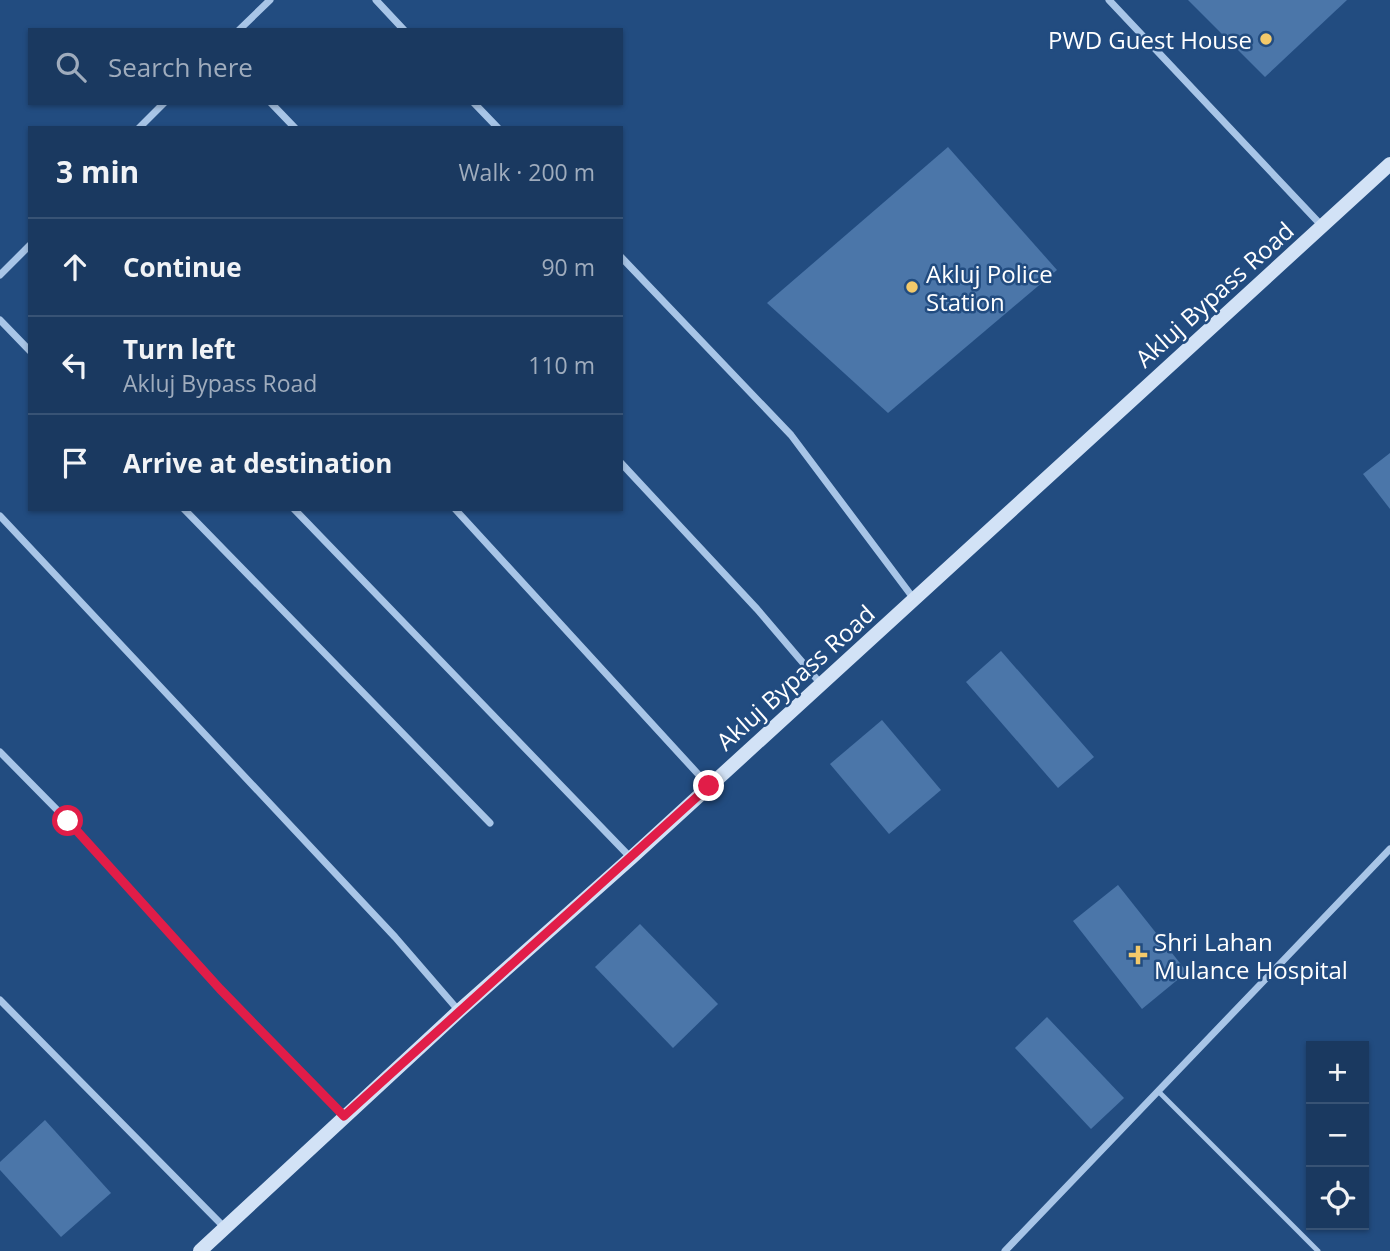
<!DOCTYPE html>
<meta charset="utf-8">
<style>
:root{--surface:#1a3960;--page:#274469;--text:#f1f3f6;--muted:#9facbd;--line:#385375}
body{margin:0;font-family:"Open Sans",sans-serif;background:var(--page);color:var(--text)}
.controls{position:absolute;right:21px;bottom:21px;display:grid;overflow:hidden;border-radius:0px;box-shadow:0 2px 5px #0004}
.controls button{width:63px;height:63px;display:grid;place-items:center;padding:0;border:0;border-bottom:2px solid var(--line);background:var(--surface);color:var(--text);font:35px sans-serif}
.stop{position:absolute;width:21px;height:21px;margin:-16px;border:5px solid #e11d48;border-radius:50%;background:#fff}
.stop.end{background:#e11d48;border-color:#fff;box-shadow:0 2px 7px #0008}
.list{margin:0;padding:0;list-style:none}
h2{display:flex;justify-content:space-between;align-items:center;height:91px;margin:0;padding:0 28px;font-size:30px}
h2 small{font-size:23px;font-weight:400;color:var(--muted)}
.list li{display:grid;grid-template-columns:46px 1fr auto;gap:21px;align-items:center;box-sizing:border-box;height:98px;padding:0 28px;border-top:2px solid var(--line)}
.list b{display:block;font-size:26px;white-space:nowrap}
.list p{margin:0;font-size:23px;white-space:nowrap;color:var(--muted)}
.list em{font-size:23px;font-style:normal;color:var(--muted)}
.icon{flex:none;width:38px;height:38px;fill:none;stroke:currentColor;stroke-width:2;stroke-linecap:round;stroke-linejoin:round}
.map{position:relative;flex:none;width:1390px;height:1251px;overflow:hidden}
.search{position:absolute;background:var(--surface);box-shadow:0 2px 5px #0004;left:28px;top:28px;width:595px;height:77px;display:flex;align-items:center;gap:18px;box-sizing:border-box;padding:0 24px;border-radius:0px;color:var(--muted);font-size:26px}
.panel{position:absolute;background:var(--surface);box-shadow:0 2px 5px #0004;left:28px;top:126px;width:595px;height:385px;border-radius:0px}
.map>svg:first-child{display:block}
.building{fill:#4b76a9}
.lines{fill:none;stroke-linecap:round;stroke-linejoin:round}
.lane{stroke:#a8c5e7;stroke-width:5}
.street{stroke:#a8c5e7;stroke-width:7}
.secondary{stroke:#d2e2f6;stroke-width:14}
.route{stroke:#e11d48;stroke-width:9}
.poi-dot{fill:#f3c96a;stroke:#224c80;stroke-width:2.5}
.labels{text-anchor:middle;dominant-baseline:central;stroke-width:5;stroke-linejoin:round;paint-order:stroke}
.poi-label{font-size:24px;fill:#fff;stroke:#224c80;text-anchor:start}
.street-label{font-size:24px;fill:#fff;stroke:#224c80}
</style>
<div class="map">
<svg width="1390" height="1251" viewBox="0 0 1390 1251">
<rect width="100%" height="100%" fill="#224c80"/>
<!-- building -->
<g class="building">
<path d="M1188,0H1347L1265,77Z"/>
<path d="M948,147L1057,270L888,413L767,303Z"/>
<path d="M1390,453V509L1363,474Z"/>
<path d="M1001,651L1094,757L1058,788L966,682Z"/>
<path d="M882,720L941,790L889,834L830,764Z"/>
<path d="M1118,885L1187,972L1142,1009L1073,921Z"/>
<path d="M640,924L718,1004L673,1048L595,967Z"/>
<path d="M1047,1017L1124,1098L1091,1129L1015,1048Z"/>
<path d="M45,1120L111,1193L61,1237L0,1170V1162Z"/>
</g>
<g class="lines">
<!-- lane -->
<path class="lane" d="M1158,1091L1318,1251"/>
<!-- street -->
<g class="street">
<path d="M376,0L404,30"/>
<path d="M1109,0L1322,226"/>
<path d="M239,30L270,0"/>
<path d="M271,103L295,128"/>
<path d="M474,103L498,128"/>
<path d="M139,128L164,103"/>
<path d="M621,257L791,435L914,599"/>
<path d="M0,275L30,245"/>
<path d="M0,320L30,351"/>
<path d="M621,463L757,609L821,684"/>
<path d="M184,509L490,823"/>
<path d="M294,509L631,858"/>
<path d="M455,509L709,786"/>
<path d="M0,516L395,937L459,1011"/>
<path d="M0,752L68,821L220,989L344,1116"/>
<path d="M0,1000L225,1228"/>
<path d="M1005,1251L1390,849"/>
</g>
<!-- secondary -->
<path class="secondary" d="M200,1251L459,1011L631,858L1390,164"/>
</g>
<g class="lines">
<!-- route -->
<path class="route" d="M68,821L220,989L344,1116L709,786"/>
</g>
<!-- markers -->
<g class="poi-dot">
<circle cx="1266" cy="39" r="7"/>
<circle cx="912" cy="287" r="7"/>
<path d="M1134.5 944.5h7v7h7v7h-7v7h-7v-7h-7v-7h7z"/>
</g>
<g class="labels">
<!-- poi labels -->
<g class="poi-label">
<text x="1252" y="39" text-anchor="end">PWD Guest House</text>
<text x="926" y="273">Akluj Police<tspan x="926" dy="28">Station</tspan></text>
<text x="1154" y="941">Shri Lahan<tspan x="1154" dy="28">Mulance Hospital</tspan></text>
</g>
<!-- street labels -->
<g class="street-label">
<text transform="translate(1214 294) rotate(-42)">Akluj Bypass Road</text>
<text transform="translate(795 677) rotate(-42)">Akluj Bypass Road</text>
</g>
</g>
</svg>
<div class="controls">
<button>+</button>
<button>−</button>
<button><svg class="icon" aria-label="locate" viewBox="0 0 24 24"><circle cx="12" cy="12" r="6"/><path d="M12 2v4M12 18v4M2 12h4M18 12h4"/></svg></button>
</div>
<div class="stop" style="left:68px;top:821px"></div>
<div class="stop end" style="left:709px;top:786px"></div>
<div class="search"><svg class="icon" aria-label="search" viewBox="0 0 24 24"><circle cx="10" cy="10" r="6"/><path d="M15 15l6 6"/></svg>Search here</div>
<section class="panel">
<h2>3 min<small>Walk · 200 m</small></h2>
<ul class="list">
<li><svg class="icon" aria-label="ahead" viewBox="0 0 24 24"><path d="M12 20V5M6 11l6-6 6 6"/></svg><div><b>Continue</b></div><em>90 m</em></li>
<li><svg class="icon" aria-label="left" viewBox="0 0 24 24"><path d="M17 20v-9H6M10 6l-5 5 5 5"/></svg><div><b>Turn left</b><p>Akluj Bypass Road</p></div><em>110 m</em></li>
<li><svg class="icon" aria-label="arrive" viewBox="0 0 24 24"><path d="M6 21V4h12l-3 4 3 4H6"/></svg><div><b>Arrive at destination</b></div></li>
</ul>
</section>
</div>
